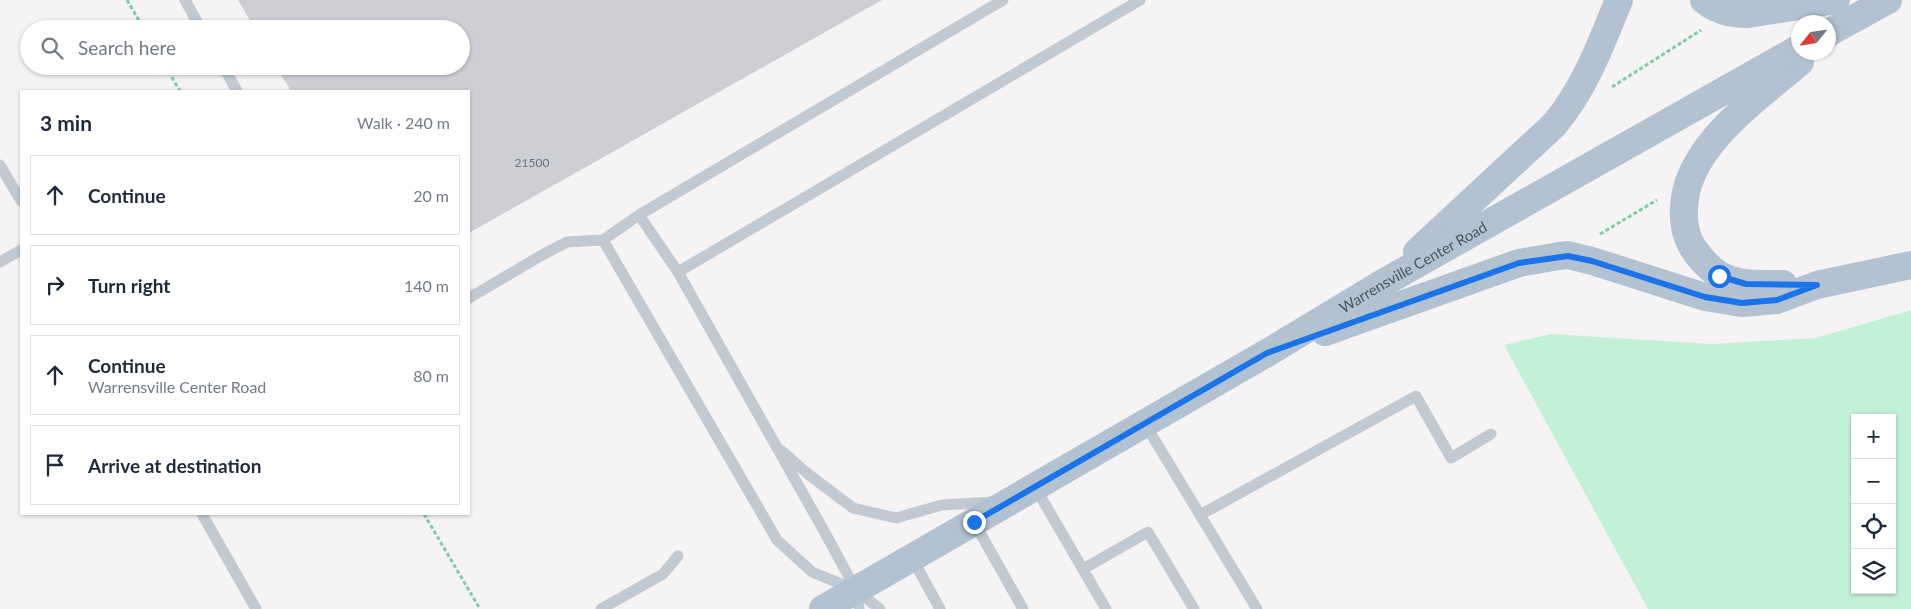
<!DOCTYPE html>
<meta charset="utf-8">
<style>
:root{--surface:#fff;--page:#f6f6f7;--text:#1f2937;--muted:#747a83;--line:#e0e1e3}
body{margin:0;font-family:Lato,sans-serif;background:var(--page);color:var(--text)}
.controls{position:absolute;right:15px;bottom:15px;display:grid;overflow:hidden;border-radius:0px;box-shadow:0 1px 4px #0004}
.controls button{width:45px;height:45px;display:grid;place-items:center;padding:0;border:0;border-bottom:1px solid var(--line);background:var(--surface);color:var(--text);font:25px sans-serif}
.compass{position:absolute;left:1791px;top:15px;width:45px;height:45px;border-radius:50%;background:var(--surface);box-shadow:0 1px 4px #0004;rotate:240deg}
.stop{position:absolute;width:15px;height:15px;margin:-11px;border:4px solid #1a73e8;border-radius:50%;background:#fff}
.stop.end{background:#1a73e8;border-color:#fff;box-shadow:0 1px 5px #0008}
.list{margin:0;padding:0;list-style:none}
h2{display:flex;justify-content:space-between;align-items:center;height:65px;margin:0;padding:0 20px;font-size:21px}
h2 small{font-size:16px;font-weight:400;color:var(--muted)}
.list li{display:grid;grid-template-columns:32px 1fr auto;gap:15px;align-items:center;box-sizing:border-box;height:80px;margin:0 10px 10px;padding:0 10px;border:1px solid var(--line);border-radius:0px}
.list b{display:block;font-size:19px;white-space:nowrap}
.list p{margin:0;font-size:16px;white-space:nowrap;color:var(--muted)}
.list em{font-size:16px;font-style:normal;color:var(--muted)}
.icon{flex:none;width:28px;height:28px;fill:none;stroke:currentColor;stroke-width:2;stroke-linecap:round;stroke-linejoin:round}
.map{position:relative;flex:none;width:1911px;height:609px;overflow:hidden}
.search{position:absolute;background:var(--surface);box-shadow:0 1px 4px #0004;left:20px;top:20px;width:450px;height:55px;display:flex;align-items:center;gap:12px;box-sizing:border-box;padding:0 18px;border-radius:28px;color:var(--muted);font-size:19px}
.panel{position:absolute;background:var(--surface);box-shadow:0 1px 4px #0004;left:20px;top:90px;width:450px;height:425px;border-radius:0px}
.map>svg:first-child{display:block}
.green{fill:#c3f1d5;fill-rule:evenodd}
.building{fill:#cdcfd5}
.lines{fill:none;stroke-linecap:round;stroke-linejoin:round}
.path{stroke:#7ad0a6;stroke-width:3;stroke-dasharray:4 2.5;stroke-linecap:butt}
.service{stroke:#c1cad2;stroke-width:11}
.primary{stroke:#b3c2d1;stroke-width:28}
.route{stroke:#1a73e8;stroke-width:6}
.labels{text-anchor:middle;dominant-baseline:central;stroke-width:5;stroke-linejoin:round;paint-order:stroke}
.number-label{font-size:12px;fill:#6b747e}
.street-label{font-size:15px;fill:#4a5661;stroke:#fff}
</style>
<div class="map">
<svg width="1911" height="609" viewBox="0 0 1911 609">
<rect width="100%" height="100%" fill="#f5f3f3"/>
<!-- green -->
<path class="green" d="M1911,310V609H1648L1504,345L1551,334L1712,344L1816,338ZM1855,418H1892V590H1855Z"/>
<!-- building -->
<path class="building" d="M238,0H882L469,233V91H291L276,66H461V29H255Z"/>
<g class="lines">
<!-- path -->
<g class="path">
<path d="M127,0L144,29"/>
<path d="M165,66L180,91"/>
<path d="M1612,87L1701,30"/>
<path d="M1600,234L1657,200"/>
<path d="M424,514L480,609"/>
</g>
<!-- service -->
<g class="service">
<path d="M185,0L201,29"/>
<path d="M223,66L237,91"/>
<path d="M0,165L21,201"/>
<path d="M639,215L678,272L824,531L856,590L859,609"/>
<path d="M603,240L777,540L812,572L856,590L880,609"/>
<path d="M0,262L21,250"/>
<path d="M678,272L1140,0"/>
<path d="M469,298L542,255L567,242L603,240L639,215L1003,0"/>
<path d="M1145,424L1257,609"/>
<path d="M782,451L808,474L853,508L896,518L942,505L993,502"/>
<path d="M1035,487L1106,609"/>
<path d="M202,514L256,609"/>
<path d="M1200,515L1416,396L1451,458L1491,434"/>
<path d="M974,522L1023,609"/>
<path d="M912,558L940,609"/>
<path d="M1083,569L1148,532L1194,609"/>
<path d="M601,609L663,574L678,556"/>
</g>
<!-- primary -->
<g class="primary">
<path d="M1704,0C1717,11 1731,14 1748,14L1836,0"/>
<path d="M1828,33L1888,0"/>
<path d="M1417,252L1554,125C1585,88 1601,44 1619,0"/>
<path d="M1783,284C1740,284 1719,286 1693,248C1685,235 1683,222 1684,208C1686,146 1757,99 1800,62"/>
<path d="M1325,332L1519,263L1559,256L1568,255L1592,261L1705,297L1742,303L1777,300L1817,285L1911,265"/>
<path id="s1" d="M823,609L1267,353L1383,283L1798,49"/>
</g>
</g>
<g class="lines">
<!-- route -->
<path class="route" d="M974,522L1267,353L1519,263L1568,256L1592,261L1705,297L1742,303L1777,300L1817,285L1746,284L1719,276"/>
</g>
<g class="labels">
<!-- number labels -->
<g class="number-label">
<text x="532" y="162">21500</text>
</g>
<!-- street labels -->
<g class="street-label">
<text stroke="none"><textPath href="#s1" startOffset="682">Warrensville Center Road</textPath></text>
</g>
</g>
</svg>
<div class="controls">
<button>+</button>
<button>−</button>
<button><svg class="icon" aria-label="locate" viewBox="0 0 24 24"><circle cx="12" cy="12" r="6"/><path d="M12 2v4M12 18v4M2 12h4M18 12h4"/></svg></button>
<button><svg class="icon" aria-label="layers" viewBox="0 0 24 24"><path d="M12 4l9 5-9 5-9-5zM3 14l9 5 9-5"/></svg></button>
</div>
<svg class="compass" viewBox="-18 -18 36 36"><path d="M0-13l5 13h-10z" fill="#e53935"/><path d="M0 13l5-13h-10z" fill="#747a83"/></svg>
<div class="stop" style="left:1719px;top:276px"></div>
<div class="stop end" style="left:974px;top:522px"></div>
<div class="search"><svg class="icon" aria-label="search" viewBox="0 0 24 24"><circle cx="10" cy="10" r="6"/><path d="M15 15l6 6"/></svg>Search here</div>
<section class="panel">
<h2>3 min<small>Walk · 240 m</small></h2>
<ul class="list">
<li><svg class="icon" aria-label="ahead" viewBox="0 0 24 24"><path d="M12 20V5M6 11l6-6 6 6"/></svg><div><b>Continue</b></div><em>20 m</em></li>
<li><svg class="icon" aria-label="right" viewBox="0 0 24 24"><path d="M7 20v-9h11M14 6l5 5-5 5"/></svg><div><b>Turn right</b></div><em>140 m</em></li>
<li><svg class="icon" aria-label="ahead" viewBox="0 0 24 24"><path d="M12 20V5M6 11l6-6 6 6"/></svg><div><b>Continue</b><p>Warrensville Center Road</p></div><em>80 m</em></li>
<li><svg class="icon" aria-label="arrive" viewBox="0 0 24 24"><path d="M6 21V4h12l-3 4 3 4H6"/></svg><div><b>Arrive at destination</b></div></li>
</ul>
</section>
</div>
